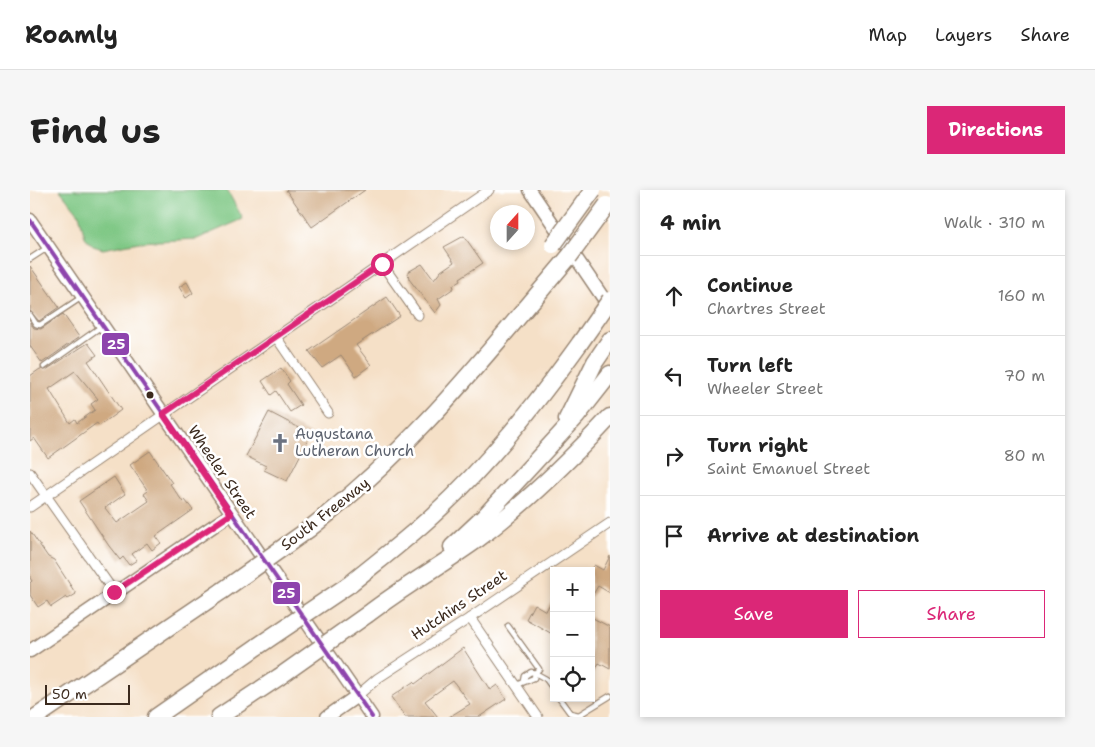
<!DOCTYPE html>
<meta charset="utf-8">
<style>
:root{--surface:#fff;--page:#f6f6f6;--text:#222;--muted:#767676;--line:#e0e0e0;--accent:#db2777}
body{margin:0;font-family:"Shantell Sans",sans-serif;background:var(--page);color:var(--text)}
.controls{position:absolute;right:15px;bottom:15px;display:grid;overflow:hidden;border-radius:0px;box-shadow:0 2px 8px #0003}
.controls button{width:45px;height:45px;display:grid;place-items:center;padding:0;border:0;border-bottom:1px solid var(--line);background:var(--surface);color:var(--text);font:25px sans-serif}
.compass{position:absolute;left:460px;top:15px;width:45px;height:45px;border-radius:50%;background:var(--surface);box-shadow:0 2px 8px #0003;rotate:21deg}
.scale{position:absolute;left:15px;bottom:12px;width:85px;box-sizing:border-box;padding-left:5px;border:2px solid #3b2a1e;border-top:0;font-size:14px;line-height:18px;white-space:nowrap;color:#3b2a1e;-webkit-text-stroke:4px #fff;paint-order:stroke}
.stop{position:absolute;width:15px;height:15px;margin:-11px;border:4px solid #db2777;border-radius:50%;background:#fff}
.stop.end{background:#db2777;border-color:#fff;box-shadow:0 1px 5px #0008}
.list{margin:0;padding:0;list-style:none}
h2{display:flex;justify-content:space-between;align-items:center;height:65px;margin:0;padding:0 20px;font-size:21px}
h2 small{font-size:16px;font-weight:400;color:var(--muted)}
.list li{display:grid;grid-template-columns:32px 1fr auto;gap:15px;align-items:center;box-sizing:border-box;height:80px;padding:0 20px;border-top:1px solid var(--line)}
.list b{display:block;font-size:19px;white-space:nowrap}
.list p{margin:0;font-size:16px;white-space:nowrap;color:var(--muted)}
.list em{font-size:16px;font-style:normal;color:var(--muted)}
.actions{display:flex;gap:10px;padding:15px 20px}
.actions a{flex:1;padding:11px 0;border:1px solid var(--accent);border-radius:0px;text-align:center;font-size:18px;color:var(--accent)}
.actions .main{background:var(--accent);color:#fff}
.icon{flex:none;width:28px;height:28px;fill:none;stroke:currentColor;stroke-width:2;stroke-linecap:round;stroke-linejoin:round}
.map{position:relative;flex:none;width:580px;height:527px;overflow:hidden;border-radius:0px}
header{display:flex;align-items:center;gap:30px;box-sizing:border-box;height:70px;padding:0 25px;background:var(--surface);border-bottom:1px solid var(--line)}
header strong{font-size:24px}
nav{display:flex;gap:28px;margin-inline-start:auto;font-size:18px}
.intro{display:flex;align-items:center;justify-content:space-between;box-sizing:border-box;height:120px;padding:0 30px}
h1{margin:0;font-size:35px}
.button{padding:12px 22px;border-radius:0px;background:var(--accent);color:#fff;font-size:18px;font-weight:700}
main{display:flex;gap:30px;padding:0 30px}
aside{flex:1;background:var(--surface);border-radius:0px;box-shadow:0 2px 8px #0003}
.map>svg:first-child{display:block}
.green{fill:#7ec784;stroke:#5c7851}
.building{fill:#cfa981;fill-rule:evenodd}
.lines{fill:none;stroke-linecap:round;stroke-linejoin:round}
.lane-casing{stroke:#988572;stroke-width:7}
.street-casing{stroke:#988572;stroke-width:11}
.secondary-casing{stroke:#988572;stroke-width:15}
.highway-casing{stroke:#988572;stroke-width:19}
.lane{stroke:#fff;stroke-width:4.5}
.street{stroke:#fff;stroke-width:9}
.secondary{stroke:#fff;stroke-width:12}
.highway{stroke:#fff;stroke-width:16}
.highway-bridge-casing{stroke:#988572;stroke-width:19;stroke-linecap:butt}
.highway-bridge{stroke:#fff;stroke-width:16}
.bus-1-casing{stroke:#fff;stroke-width:8}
.bus-1{stroke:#8e44ad;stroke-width:4}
.route{stroke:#db2777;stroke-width:6}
.bus-dot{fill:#3b2a1e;stroke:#fff;stroke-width:2}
.labels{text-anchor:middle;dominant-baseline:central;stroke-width:5;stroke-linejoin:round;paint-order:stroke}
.worship-label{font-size:15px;fill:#5b616d;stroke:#fff;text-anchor:start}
.street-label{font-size:15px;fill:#3b2a1e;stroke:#fff}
.line-badge{stroke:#fff;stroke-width:2}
.badge-label{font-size:14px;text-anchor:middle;font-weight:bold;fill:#fff}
</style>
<header>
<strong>Roamly</strong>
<nav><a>Map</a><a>Layers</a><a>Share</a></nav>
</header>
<div class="intro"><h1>Find us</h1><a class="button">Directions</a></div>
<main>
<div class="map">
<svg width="580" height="527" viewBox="0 0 580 527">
<rect width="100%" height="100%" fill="#fff"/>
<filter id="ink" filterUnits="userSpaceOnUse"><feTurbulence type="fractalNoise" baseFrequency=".02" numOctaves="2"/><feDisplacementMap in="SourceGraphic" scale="10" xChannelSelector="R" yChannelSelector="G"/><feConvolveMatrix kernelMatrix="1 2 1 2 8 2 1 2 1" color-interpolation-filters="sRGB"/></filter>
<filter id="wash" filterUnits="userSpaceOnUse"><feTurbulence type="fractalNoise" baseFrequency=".0096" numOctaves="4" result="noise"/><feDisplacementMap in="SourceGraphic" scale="20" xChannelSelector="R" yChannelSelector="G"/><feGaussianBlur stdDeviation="1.12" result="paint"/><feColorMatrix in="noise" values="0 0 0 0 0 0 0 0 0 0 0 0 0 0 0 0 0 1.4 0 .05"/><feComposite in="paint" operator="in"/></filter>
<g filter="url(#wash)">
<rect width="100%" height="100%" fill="#f5e0c7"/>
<!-- green -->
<path class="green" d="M30,0H197L213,29L167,49L109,52L73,59L63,56L55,47L49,24Z"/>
<g id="blocks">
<!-- building -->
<g class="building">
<path d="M256,0H335L282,37Z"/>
<path d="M434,46L453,73L430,88L431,90L423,95L424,98L408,109L411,115L405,123L379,89L378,82L392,74L404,90L411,81L424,72L414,57Z"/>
<path d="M0,76L29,117L9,131L0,121Z"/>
<path d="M157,92L163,103L156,108L149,97Z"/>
<path d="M357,107L370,126L326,155L341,175L326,186L311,165L292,178L279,161Z"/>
<path d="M33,124L49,147L12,173L0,156V132L4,138L11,139Z"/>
<path d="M58,153L67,165L58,171L91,220L69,236L67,233L18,268L4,248L0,251V186L10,179L16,180ZM45,181L68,209L61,214L65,220L47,233L45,229L40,233L19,199Z"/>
<path d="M251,178L260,191L257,194L271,215L260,222L246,201L241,205L232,191Z"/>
<path d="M239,222L281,244L257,291L234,280L236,276L216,266Z"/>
<path d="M120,261L142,293L140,294L153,312L155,310L163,320L126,346L131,353L122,360L117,353L102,364L107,370L99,375L93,367L90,370L79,356L49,311L84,287L95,304L75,318L87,333L119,311L114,304L118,301L100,275Z"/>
<path d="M0,341L18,367L24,370L46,404L38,409L36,407L21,417L17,411L8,417L0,405V393L2,391L0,388Z"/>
<path d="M580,366V403L568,396L561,408V379L564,375L573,380Z"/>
<path d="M524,406V445L496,429L504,414L516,421Z"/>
<path d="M561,427L580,437V479L569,473L561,487Z"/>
<path d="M433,458L460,500L467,495L476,509L449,527H419L440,514L423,491L395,511L408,527H375L361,507L383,492L385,494Z"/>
</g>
</g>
</g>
<g filter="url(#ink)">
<use href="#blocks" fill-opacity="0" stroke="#988572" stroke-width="1"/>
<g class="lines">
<!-- lane casing -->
<g class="lane-casing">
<g id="lane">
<path d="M0,69L17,58"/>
<path d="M0,125L6,134L10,135L52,107"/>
<path d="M14,177L72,136"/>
<path d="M478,436L509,479L505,483L516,489L524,500"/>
<path d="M487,495L504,488L505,483L501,482L495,486L494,491"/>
<path d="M529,508L540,523L549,525L580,506"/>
</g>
</g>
<!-- street casing -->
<g class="street-casing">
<g id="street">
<path d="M352,74L388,125"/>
<path d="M246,147L298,223"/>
<path d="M0,283L84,402"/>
<path d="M0,317L459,0"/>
<path d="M440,428L508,527"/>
<path d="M327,506L348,488L440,428L580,333"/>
</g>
</g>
<!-- secondary casing -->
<g class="secondary-casing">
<g id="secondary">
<path d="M500,0L580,118"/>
<path d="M0,30L342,527"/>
<path d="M0,461L201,324"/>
<path d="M297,527L327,506"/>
</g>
</g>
<!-- highway casing -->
<g class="highway-casing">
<g id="highway">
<path d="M537,229L565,172L580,150"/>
<path d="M279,339C383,259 455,166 539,67"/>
<path d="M422,357L454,327L547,226L580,184"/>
<path d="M320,394C347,372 376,350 402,326C458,275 506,214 550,153"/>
<path d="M338,424C373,397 412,375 448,349C496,313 540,270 580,227"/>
<path d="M6,527L192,401"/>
<path d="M126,527L228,456"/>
<path d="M189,527L249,487"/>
</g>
</g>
<!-- lane -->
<use href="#lane" class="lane"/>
<!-- street -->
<use href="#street" class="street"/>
<!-- secondary -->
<use href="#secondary" class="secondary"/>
<!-- highway -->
<use href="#highway" class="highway"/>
<!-- highway-bridge casing -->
<g class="highway-bridge-casing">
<g id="highway-bridge">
<path d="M523,55L563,0"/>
<path d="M539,67L577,15"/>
<path d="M550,153L580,110"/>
<path d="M192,401L279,339"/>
<path d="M228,456L320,394"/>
<path d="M249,487L338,424"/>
</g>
</g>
<!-- highway-bridge -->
<use href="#highway-bridge" class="highway-bridge"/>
<!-- bus-1 casing -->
<g class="bus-1-casing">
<path id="bus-1" d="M0,30L342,527"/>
</g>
<!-- bus-1 -->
<use href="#bus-1" class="bus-1"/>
</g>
</g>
<g class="lines" filter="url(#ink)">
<!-- route -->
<path class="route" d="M84,402L201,324L133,224L352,74"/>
</g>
<!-- icons -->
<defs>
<g id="church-bare" transform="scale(1.5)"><path d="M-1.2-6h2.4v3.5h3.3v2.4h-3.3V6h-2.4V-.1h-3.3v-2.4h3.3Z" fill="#6b7280" stroke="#fff" stroke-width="2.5" paint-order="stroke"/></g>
</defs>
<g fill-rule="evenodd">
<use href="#church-bare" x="250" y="253"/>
</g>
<!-- markers -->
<circle class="bus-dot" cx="120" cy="205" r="4.5"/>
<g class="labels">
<!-- worship labels -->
<g class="worship-label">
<text x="265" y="244">Augustana<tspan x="265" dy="17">Lutheran Church</tspan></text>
</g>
<!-- street labels -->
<g class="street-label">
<text transform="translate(192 282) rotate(56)">Wheeler Street</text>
<text transform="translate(295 324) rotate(-38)">South Freeway</text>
<text transform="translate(429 415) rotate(-34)">Hutchins Street</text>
</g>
</g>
<g class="line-badge">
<rect x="71" y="142" width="29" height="24" rx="5" fill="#8e44ad"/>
<rect x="242" y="391" width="29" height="24" rx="5" fill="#8e44ad"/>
</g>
<g class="badge-label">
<text x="86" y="159">25</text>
<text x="256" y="408">25</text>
</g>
</svg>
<div class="controls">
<button>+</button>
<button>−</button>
<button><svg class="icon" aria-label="locate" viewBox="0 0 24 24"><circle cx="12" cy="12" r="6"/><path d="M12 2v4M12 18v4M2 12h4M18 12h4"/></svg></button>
</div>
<svg class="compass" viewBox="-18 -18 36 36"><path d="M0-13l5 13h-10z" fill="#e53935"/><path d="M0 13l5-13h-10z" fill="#767676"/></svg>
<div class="scale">50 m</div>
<div class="stop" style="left:352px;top:74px"></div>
<div class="stop end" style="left:84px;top:402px"></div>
</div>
<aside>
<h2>4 min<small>Walk · 310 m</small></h2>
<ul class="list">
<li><svg class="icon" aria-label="ahead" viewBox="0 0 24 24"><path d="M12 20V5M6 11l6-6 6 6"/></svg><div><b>Continue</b><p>Chartres Street</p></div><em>160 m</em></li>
<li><svg class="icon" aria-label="left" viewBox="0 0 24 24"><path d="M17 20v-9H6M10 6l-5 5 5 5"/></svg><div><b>Turn left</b><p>Wheeler Street</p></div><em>70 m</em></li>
<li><svg class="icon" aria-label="right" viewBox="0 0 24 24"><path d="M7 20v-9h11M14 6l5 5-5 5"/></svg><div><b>Turn right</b><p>Saint Emanuel Street</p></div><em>80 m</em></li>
<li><svg class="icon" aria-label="arrive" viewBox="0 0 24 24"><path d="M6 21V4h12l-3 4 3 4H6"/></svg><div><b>Arrive at destination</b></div></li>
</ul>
<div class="actions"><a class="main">Save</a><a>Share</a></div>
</aside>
</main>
